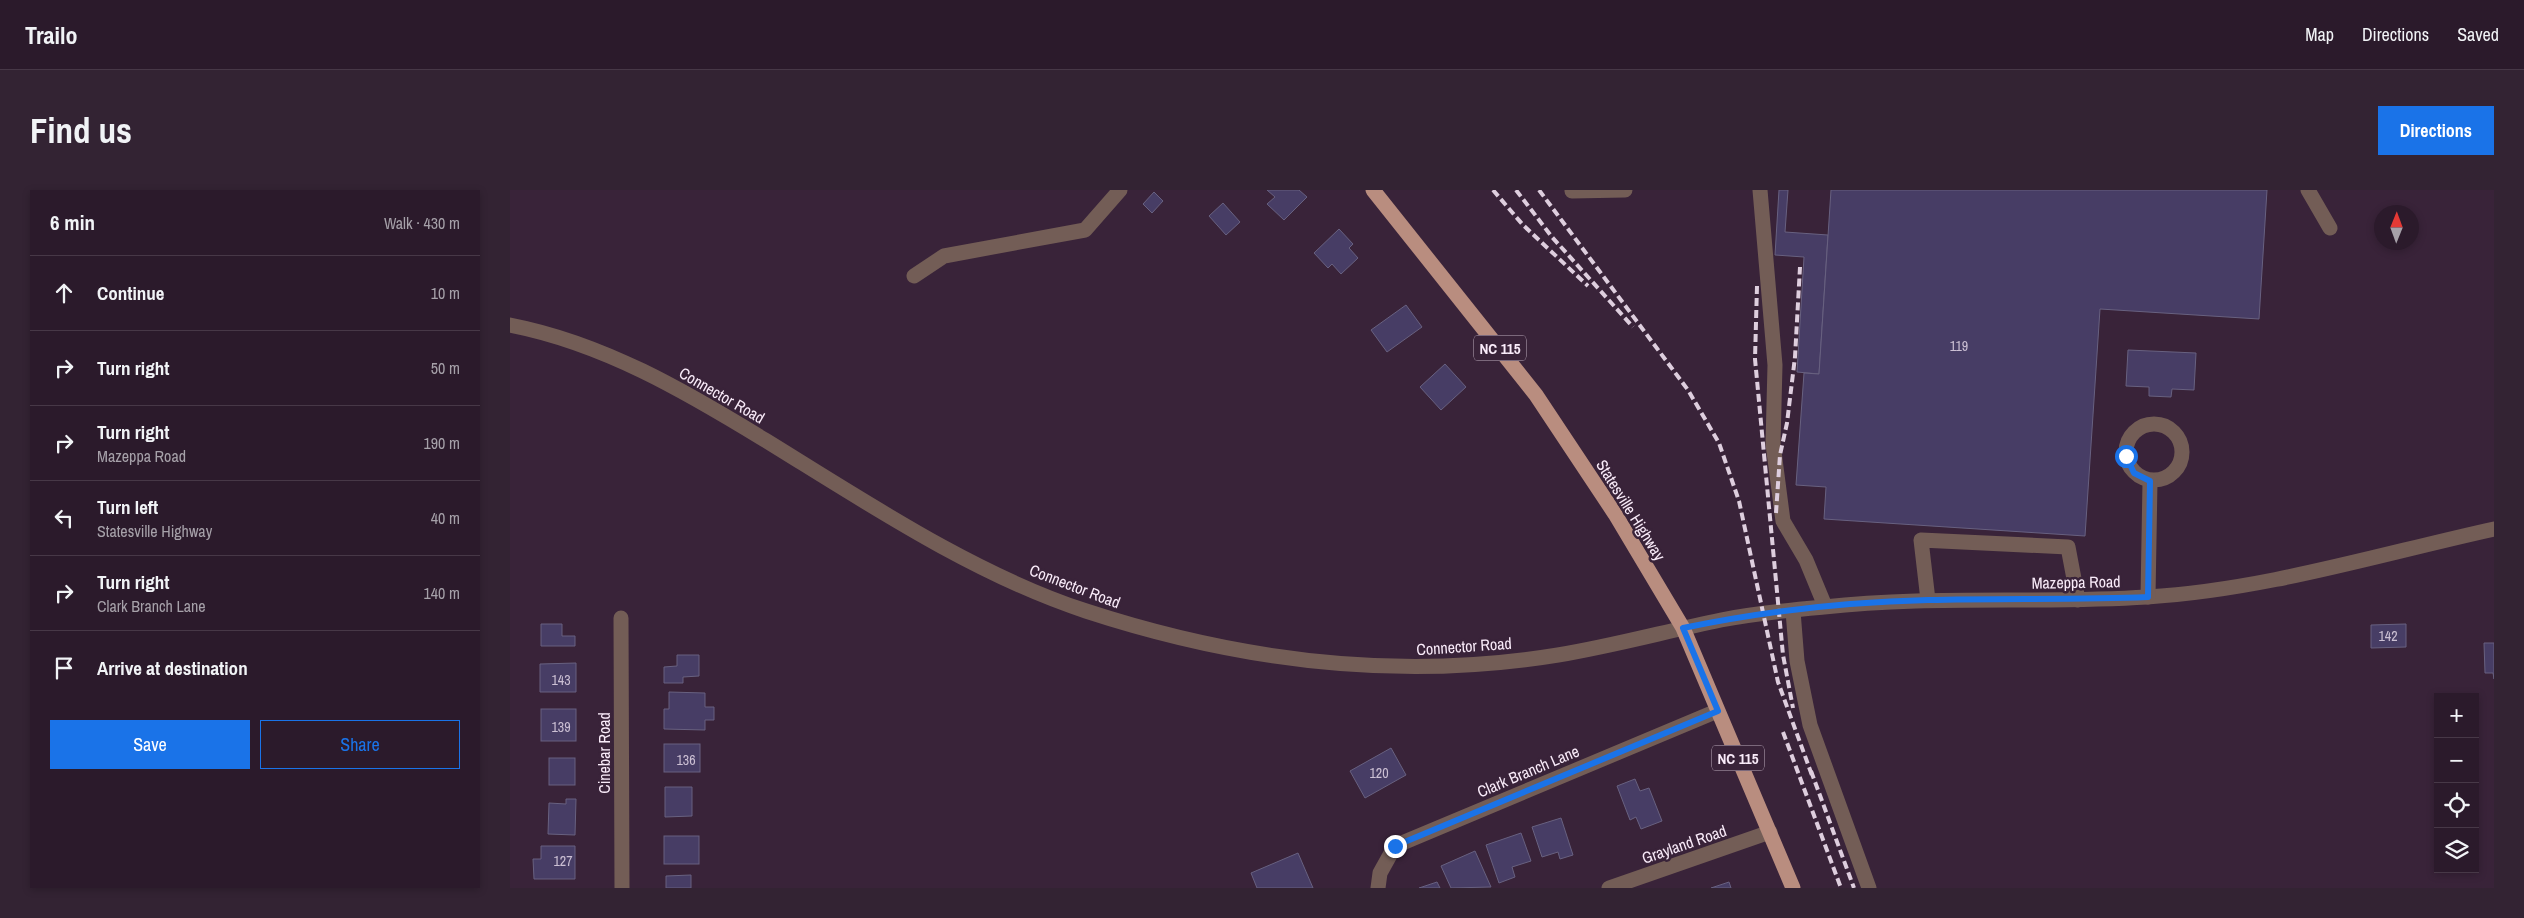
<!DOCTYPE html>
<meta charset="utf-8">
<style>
:root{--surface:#2b1a2b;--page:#332333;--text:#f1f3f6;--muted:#a6a1a9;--line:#473847;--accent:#1a73e8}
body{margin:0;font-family:"Archivo Narrow",sans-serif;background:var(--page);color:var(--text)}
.controls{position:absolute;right:15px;bottom:15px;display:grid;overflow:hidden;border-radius:0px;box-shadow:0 2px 8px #0003}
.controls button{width:45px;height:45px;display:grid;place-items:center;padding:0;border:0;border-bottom:1px solid var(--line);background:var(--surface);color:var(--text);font:25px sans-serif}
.compass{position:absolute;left:1864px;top:15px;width:45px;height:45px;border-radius:50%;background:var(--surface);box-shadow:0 2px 8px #0003;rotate:1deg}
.stop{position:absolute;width:15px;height:15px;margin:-11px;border:4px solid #1a73e8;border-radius:50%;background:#fff}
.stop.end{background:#1a73e8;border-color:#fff;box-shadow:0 1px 5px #0008}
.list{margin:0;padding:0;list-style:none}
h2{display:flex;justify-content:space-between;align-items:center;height:65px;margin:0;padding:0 20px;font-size:21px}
h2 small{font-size:16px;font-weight:400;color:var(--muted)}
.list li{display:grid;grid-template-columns:32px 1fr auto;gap:15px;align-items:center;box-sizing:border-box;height:75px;padding:0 20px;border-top:1px solid var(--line)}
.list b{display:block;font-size:19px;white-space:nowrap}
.list p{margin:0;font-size:16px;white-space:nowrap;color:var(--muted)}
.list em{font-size:16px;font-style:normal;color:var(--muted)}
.actions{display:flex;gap:10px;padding:15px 20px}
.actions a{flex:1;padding:11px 0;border:1px solid var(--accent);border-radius:0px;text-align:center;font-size:18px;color:var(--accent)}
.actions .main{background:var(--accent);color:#fff}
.icon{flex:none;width:28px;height:28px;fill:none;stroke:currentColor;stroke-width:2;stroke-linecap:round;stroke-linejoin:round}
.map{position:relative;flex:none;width:1984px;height:698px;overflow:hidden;border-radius:0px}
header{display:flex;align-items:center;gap:30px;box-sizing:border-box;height:70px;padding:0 25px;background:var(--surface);border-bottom:1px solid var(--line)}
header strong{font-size:24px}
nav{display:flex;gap:28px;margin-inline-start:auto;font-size:18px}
.intro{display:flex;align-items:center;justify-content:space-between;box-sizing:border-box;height:120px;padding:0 30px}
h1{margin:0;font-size:35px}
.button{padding:12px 22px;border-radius:0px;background:var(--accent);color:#fff;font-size:18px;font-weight:700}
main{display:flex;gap:30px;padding:0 30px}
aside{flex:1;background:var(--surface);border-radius:0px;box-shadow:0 2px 8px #0003}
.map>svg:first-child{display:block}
.building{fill:#473d65;stroke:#686180}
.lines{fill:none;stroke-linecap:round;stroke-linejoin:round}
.minor{stroke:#735d56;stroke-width:15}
.major{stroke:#b98d7f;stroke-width:15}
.rail{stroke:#decede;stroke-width:4;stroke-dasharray:8 4;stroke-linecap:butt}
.route{stroke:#1a73e8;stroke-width:6}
.labels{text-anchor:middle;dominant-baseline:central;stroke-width:5;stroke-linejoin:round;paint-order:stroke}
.number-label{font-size:14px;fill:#ccc0d4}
.shield{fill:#392339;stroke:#bfafbf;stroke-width:1}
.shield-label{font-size:15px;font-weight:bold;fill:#f9ebf9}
.street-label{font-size:16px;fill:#f9ebf9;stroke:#392339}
</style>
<header>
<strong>Trailo</strong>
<nav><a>Map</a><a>Directions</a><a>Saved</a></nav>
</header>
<div class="intro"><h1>Find us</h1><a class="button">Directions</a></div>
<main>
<aside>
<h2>6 min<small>Walk · 430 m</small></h2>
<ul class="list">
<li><svg class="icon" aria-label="ahead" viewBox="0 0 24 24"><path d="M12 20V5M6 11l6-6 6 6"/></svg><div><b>Continue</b></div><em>10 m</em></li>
<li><svg class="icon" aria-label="right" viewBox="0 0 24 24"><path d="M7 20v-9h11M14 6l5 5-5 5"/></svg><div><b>Turn right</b></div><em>50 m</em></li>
<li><svg class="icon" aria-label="right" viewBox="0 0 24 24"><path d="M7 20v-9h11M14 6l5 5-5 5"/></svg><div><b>Turn right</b><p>Mazeppa Road</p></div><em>190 m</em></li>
<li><svg class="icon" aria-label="left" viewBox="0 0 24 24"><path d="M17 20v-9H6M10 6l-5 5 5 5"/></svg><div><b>Turn left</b><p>Statesville Highway</p></div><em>40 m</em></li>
<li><svg class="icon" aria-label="right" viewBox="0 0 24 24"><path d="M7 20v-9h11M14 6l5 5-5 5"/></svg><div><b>Turn right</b><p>Clark Branch Lane</p></div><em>140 m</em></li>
<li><svg class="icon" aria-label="arrive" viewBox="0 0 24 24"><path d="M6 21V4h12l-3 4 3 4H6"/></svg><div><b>Arrive at destination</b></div></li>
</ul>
<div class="actions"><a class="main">Save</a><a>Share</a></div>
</aside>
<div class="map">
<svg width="1984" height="698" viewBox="0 0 1984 698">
<rect width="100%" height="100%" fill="#392339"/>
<!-- building -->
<g class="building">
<path d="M757,0H789L797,7L774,30L757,14L765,7Z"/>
<path d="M1269,0H1278L1275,42L1318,45L1309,184L1287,182L1294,67L1265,65Z"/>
<path d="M1321,0H1757L1749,129L1590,119L1575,346L1314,329L1316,297L1286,295L1294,183L1309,184Z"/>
<path d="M644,2L653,11L642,23L633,14Z"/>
<path d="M713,13L730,32L716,45L699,26Z"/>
<path d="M829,39L843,54L839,58L848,68L831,84L822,74L818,78L804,63Z"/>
<path d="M896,115L912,137L877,162L861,140Z"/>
<path d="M1618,160L1686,163L1684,200L1662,199L1661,207L1639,206V197L1616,196Z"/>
<path d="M935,174L956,197L931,220L910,197Z"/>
<path d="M31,434H52V446H65V456H31Z"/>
<path d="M1896,434V457L1861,458V435Z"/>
<path d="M1974,453H1984V489L1983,483H1975Z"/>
<path d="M167,465H189V486L173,487V493H154V477L167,476Z"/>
<path d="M66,473V502H30V474Z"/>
<path d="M159,502L195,503V517H204V530H195V540L154,539V519H159Z"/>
<rect x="31" y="519" width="35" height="32"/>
<rect x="154" y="554" width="36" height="28"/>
<path d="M881,558L896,585L855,608L840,581Z"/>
<rect x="39" y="568" width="26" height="27"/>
<path d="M1125,589L1130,601L1139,598L1152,631L1131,639L1126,627L1120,630L1107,596Z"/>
<path d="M155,597H182V626L155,627Z"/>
<path d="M56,609H66L65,645L38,644L39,613L56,614Z"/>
<path d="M1051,628L1063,665L1050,669L1048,662L1032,667L1022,637Z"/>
<path d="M1011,643L1021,671L1002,677L1005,687L989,693L976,655Z"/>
<rect x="154" y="646" width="35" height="28"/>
<path d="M31,656H65V689H24L23,669H31Z"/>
<path d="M965,661L981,697L941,698L931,676Z"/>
<path d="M788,663L803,698H747L741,683Z"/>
<path d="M181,685V698H156V686Z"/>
<path d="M927,692L930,698H909Z"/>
<path d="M1219,692L1221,698H1201Z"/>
</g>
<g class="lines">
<!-- minor -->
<g class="minor">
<path d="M1250,0L1265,175L1263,254L1273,331L1296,370L1315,416"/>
<path d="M1798,0L1820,38"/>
<path d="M1062,1L1115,0"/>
<path d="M404,86L434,66L575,40L610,0"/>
<path d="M0,135C93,153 175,201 255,250C354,311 465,385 576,421C729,471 889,491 1048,465C1103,456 1157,441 1211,430C1245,423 1280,420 1314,417C1422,405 1529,414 1637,407C1754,400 1870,364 1984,339"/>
<circle cx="1644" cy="262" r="28"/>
<path d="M1638,407L1640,291"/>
<path d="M1418,410L1411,350L1558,357L1568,410"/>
<path d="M1283,421L1287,471L1300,535L1359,698"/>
<path d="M111,428L112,698"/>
<path d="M868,698L870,683L885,656L1207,521"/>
<path d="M1099,698L1260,642"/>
</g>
<!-- major -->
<path class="major" d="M863,0L1026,205L1105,324L1173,438L1283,698"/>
<!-- rail -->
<g class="rail">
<path d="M983,0L1013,35L1078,96"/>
<path d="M1006,0L1042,47L1123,137"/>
<path d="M1029,0L1178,200L1209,253L1229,311L1268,492L1303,588"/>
<path d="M1247,96L1245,169L1273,465L1283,518"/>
<path d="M1266,323L1270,265L1277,233L1285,167L1290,77"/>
<path d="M1273,542L1331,698"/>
<path d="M1301,581L1344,698"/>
</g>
</g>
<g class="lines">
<!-- route -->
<path class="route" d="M885,656L1208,521L1173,438C1254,421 1336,412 1418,410C1491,408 1564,410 1638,407L1640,291L1624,283L1616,266"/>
</g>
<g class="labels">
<!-- number labels -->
<g class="number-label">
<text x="1449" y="156">119</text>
<text x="1878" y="446">142</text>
<text x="51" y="490">143</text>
<text x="51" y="537">139</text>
<text x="176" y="570">136</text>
<text x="869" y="583">120</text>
<text x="53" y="671">127</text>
</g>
<!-- shield labels -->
<g class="shield">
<rect x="964" y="145.5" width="52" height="25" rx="4"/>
<rect x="1202" y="555.5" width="52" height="25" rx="4"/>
</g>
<g class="shield-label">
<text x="990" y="158">NC 115</text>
<text x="1228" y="568">NC 115</text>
</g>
<!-- street labels -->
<g class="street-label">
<text transform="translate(212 205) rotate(30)">Connector Road</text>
<text transform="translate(1121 320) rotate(58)">Statesville Highway</text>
<text transform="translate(1566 392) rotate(-1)">Mazeppa Road</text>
<text transform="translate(565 396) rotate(21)">Connector Road</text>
<text transform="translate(954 456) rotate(-4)">Connector Road</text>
<text transform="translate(94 563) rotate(-90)">Cinebar Road</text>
<text transform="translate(1018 581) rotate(-23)">Clark Branch Lane</text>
<text transform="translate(1174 654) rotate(-19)">Grayland Road</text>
</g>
</g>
</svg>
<div class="controls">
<button>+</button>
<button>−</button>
<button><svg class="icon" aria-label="locate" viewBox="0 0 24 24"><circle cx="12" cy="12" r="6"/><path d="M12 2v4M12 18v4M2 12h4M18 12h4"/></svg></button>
<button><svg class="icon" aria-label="layers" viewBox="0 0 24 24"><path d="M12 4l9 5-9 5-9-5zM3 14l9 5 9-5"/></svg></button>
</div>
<svg class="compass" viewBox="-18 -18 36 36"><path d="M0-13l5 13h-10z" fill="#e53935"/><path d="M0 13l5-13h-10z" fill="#a6a1a9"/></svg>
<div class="stop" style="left:1616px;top:266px"></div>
<div class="stop end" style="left:885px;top:656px"></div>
</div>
</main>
